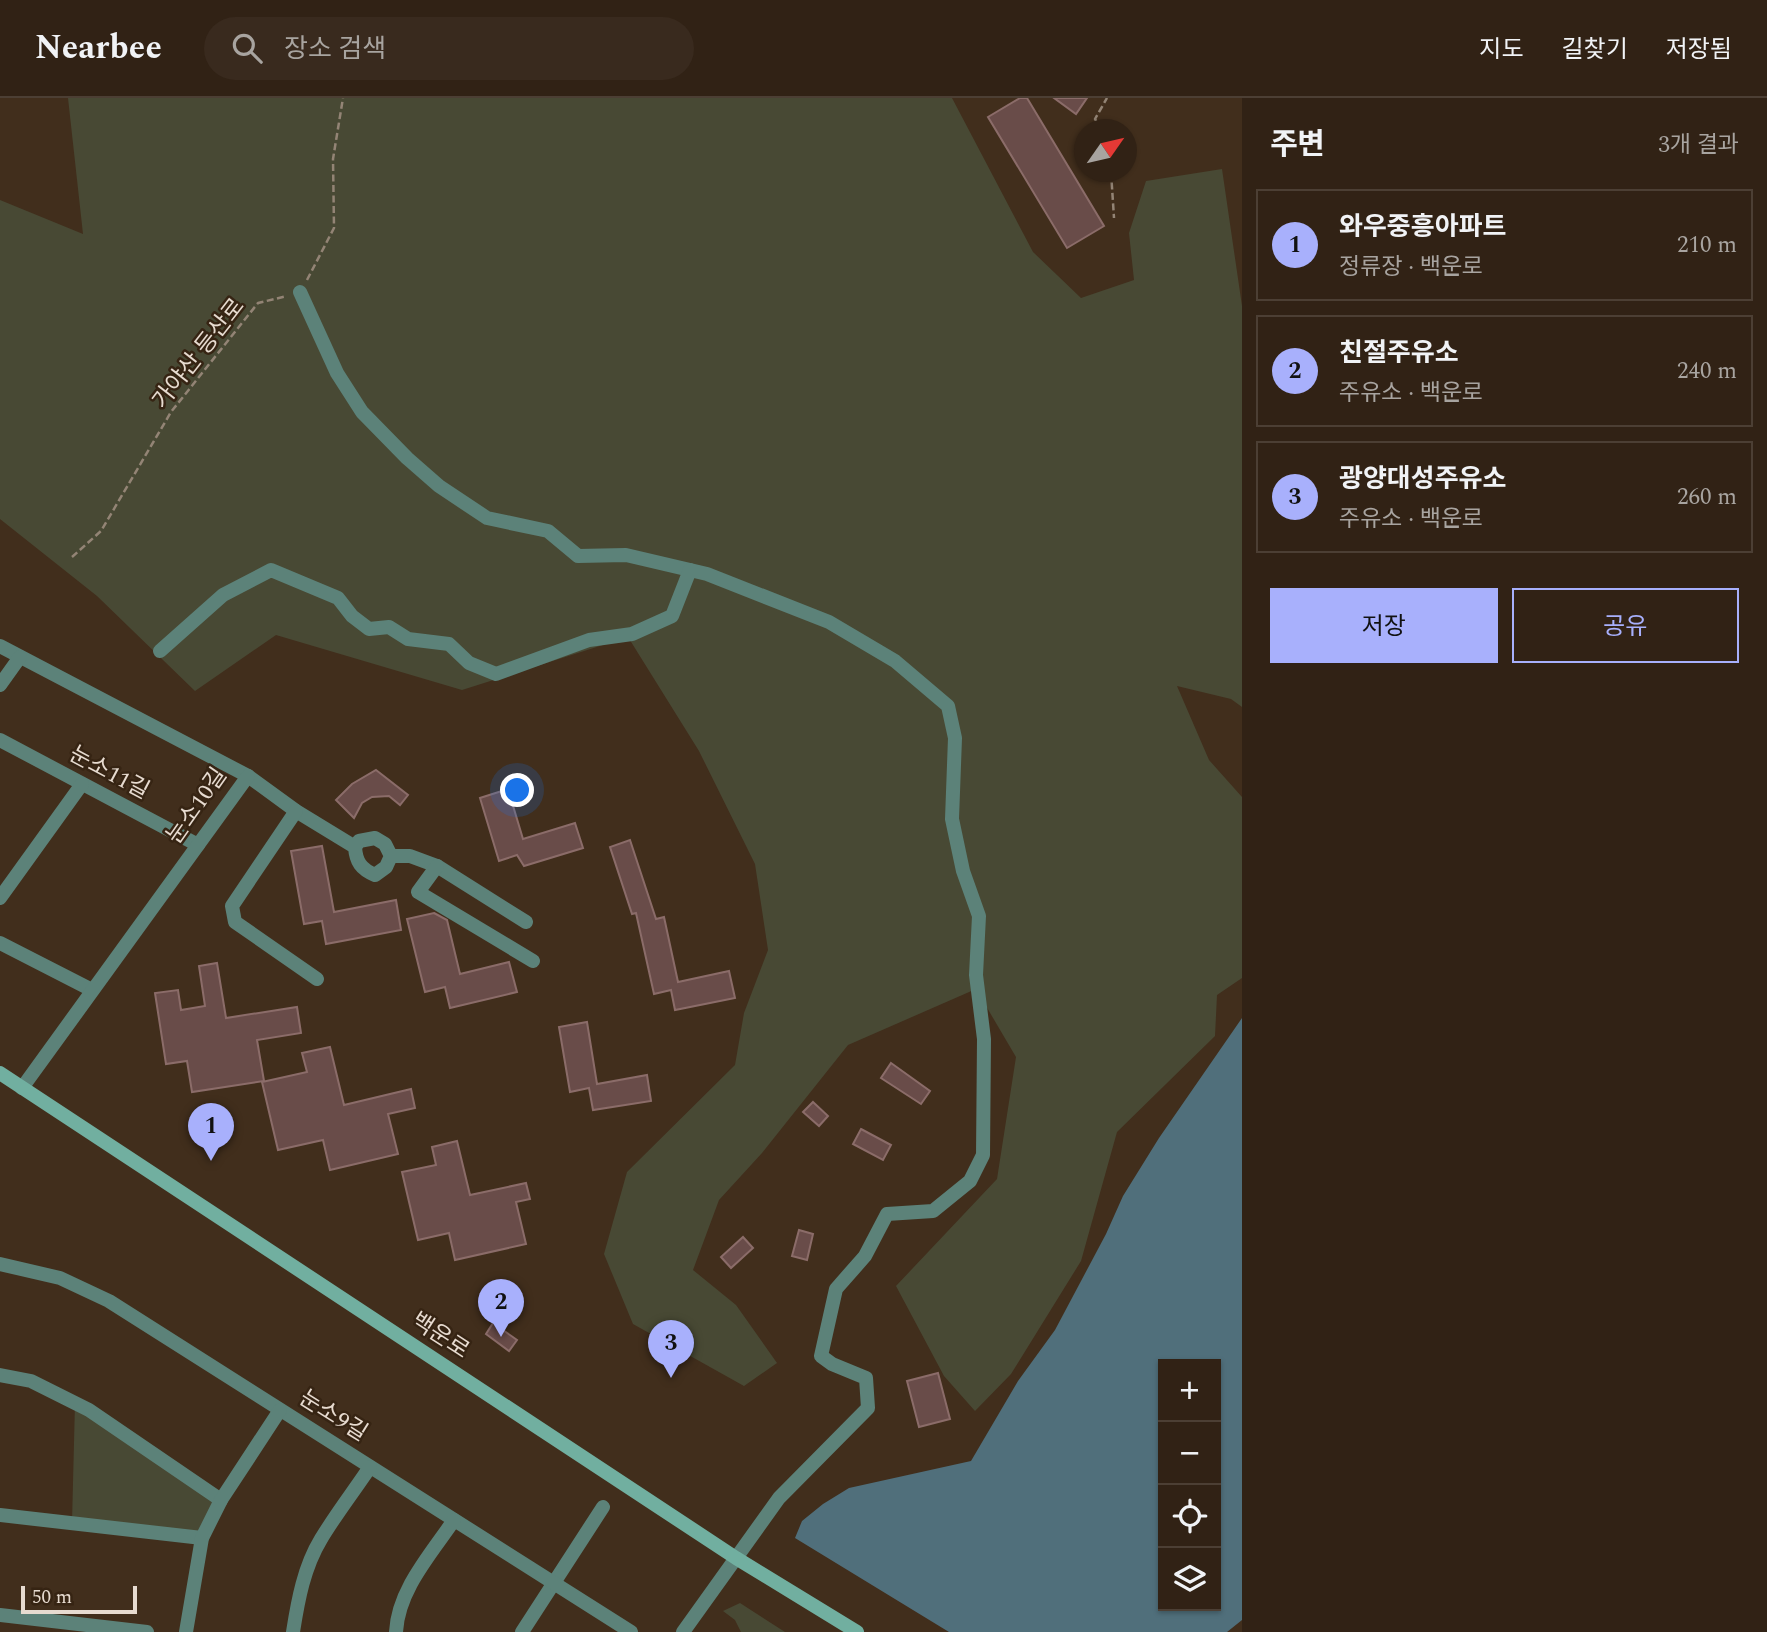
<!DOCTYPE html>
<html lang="ko">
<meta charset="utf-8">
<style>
:root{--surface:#312215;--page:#392a1e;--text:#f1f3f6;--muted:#a8a4a0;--line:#4c3f34;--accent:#a8b0fc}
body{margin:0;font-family:Spectral,"Noto Sans KR",serif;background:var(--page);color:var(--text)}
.controls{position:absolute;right:21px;bottom:21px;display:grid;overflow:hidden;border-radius:0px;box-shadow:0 2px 5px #0004}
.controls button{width:63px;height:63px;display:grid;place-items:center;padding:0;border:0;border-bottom:2px solid var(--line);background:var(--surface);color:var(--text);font:35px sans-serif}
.compass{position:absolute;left:1074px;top:21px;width:63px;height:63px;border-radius:50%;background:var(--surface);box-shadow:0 2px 5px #0004;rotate:56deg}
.scale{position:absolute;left:21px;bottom:18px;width:116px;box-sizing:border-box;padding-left:7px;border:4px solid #e7dbd0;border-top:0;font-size:19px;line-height:24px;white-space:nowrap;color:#e7dbd0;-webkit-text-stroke:5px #362413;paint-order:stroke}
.you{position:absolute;left:518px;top:693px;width:24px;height:24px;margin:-18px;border:5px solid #fff;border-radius:50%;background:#1a73e8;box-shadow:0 0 0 10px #1a73e833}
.badge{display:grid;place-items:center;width:46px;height:46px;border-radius:50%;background:var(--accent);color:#111;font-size:23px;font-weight:700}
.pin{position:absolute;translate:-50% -58px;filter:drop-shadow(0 2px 4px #0008)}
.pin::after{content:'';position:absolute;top:37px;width:24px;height:21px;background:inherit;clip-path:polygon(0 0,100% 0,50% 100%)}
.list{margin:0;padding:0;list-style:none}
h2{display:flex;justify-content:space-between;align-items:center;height:91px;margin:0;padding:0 28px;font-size:30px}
h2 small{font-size:23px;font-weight:400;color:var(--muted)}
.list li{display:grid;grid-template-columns:46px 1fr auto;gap:21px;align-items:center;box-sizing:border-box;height:112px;margin:0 14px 14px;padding:0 14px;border:2px solid var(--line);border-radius:0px}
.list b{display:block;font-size:26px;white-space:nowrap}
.list p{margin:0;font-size:23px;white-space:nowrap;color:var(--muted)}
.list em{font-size:23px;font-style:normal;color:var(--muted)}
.actions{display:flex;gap:14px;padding:21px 28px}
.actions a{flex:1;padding:16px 0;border:2px solid var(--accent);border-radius:0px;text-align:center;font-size:24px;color:var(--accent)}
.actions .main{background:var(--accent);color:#111}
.icon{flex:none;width:38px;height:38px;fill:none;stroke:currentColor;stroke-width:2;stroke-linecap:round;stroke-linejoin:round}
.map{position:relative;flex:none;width:1242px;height:1534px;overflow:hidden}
header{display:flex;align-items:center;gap:42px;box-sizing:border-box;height:98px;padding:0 35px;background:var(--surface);border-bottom:2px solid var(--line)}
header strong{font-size:33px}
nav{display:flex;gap:38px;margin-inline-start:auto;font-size:24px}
.search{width:490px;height:63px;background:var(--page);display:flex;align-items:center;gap:18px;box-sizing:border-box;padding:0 24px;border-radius:38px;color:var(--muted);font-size:26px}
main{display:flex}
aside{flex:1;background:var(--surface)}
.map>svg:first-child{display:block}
.green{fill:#484934}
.water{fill:#506f7b;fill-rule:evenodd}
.building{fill:#694c49;stroke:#8b6c69;stroke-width:2}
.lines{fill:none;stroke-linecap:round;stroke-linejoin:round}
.path{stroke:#938475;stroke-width:2.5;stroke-dasharray:7 3.5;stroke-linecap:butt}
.pedestrian{stroke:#5c8279;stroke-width:14}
.minor{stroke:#5c8279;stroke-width:14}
.secondary{stroke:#71afa0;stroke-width:14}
.labels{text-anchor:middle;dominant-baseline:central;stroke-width:5;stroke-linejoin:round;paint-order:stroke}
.street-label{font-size:23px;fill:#e7dbd0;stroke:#362413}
</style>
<header>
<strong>Nearbee</strong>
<div class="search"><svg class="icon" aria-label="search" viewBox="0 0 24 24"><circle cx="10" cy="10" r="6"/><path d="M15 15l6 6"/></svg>장소 검색</div>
<nav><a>지도</a><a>길찾기</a><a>저장됨</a></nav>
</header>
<main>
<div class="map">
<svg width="1242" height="1534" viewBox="0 0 1242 1534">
<rect width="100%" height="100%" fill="#412e1c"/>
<!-- green -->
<g class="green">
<path d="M68,0H952L1033,154L1081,200L1134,182L1129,135L1146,83L1222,71L1242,208V609L1231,601L1177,588L1209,662L1242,699V880L1217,897L1215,938L1117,1034L1081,1163L1011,1276L975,1313L944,1278L896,1188L997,1081L1016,959L976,891L848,947L762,1055L719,1102L693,1172L736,1207L777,1265L744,1288L633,1226L604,1156L627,1074L735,967L744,915L768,852L755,766L699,653L628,539L462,592L276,537L195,593L97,498L0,421V102L83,136Z"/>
<path d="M75,1305L221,1402L202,1440L72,1425Z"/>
<path d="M740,1505L785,1534H741L735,1522L723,1513Z"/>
</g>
<!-- water -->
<path class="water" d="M1242,920V1522L1227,1534H949L795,1440L802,1423L823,1406L849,1390L971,1363L1018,1283L1055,1232L1106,1136L1123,1098L1159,1040ZM1163,1266H1216V1508H1163Z"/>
<!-- building -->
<g class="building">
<path d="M1020,0H1027L1104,128L1067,150L988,19Z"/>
<path d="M1054,0H1087L1076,16Z"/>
<path d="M376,672L408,697L400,707L389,698L372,699L362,705L354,720L336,702L352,686Z"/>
<path d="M508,691L523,741L575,725L583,750L524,768L517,757L499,763L480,700Z"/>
<path d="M630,742L656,821L664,819L678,884L729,873L735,900L675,912L671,892L654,896L636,815L632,816L610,749Z"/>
<path d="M322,748L334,814L396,802L401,832L326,846L322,823L304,826L291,753Z"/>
<path d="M434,815L447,822L460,876L509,864L517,894L450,910L445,889L425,894L407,821Z"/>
<path d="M217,865L226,920L297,909L301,935L257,942L264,983L192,994L187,963L166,966L155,895L178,892L181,912L205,908L199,868Z"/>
<path d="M587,924L597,986L647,977L651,1003L593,1012L589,990L570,994L559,929Z"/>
<path d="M330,949L344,1007L411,991L415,1010L388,1016L398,1056L330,1072L323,1042L278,1052L262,984L307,974L302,955Z"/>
<path d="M891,965L930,993L921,1006L881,980Z"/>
<path d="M813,1004L828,1018L819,1028L803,1014Z"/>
<path d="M861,1031L891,1047L883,1062L853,1046Z"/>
<path d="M457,1043L470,1097L526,1085L530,1101L516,1104L526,1146L455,1162L449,1135L418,1142L402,1074L436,1067L432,1049Z"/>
<path d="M799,1132L813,1136L807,1162L792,1158Z"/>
<path d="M743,1139L753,1150L731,1170L721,1159Z"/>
<path d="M493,1225L517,1242L509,1253L486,1236Z"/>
<path d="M938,1275L950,1321L919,1329L907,1283Z"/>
</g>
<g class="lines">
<!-- path -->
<g class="path">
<path d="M1102,32L1095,21L1107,0"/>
<path d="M1111,74L1114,120"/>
<path d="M307,182L334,130L333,61L343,0"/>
<path d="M72,459L101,433L171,314L258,205L287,198"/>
</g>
<!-- pedestrian -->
<path class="pedestrian" d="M522,1534L603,1409"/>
<!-- minor -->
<g class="minor">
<path d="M300,194L337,275L362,314L407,360L439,388L487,420L548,433L578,458L626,457L690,472"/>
<path d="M0,548L248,678L296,713L355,749C356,764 361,771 375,777L386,769L391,758L385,746L375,740L359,743L355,749"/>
<path d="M160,553L223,497L271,472L338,500L352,518L369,531L389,529L408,541L449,546L469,565L496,576L589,542L632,536L672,518L690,472L707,476L829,524L895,563L948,608L955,640L952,721L963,773L979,818L976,877L984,941L983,1057L970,1083L933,1113L887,1116L865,1158L836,1191L821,1258L832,1266L866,1280L868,1310L779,1400L683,1534"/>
<path d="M0,587L20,559"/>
<path d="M0,642L198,747"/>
<path d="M296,713L232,808L235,824L317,881"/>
<path d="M391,758H410L437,768L526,824"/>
<path d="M437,768L418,794L533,863"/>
<path d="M0,800L82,686"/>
<path d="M0,845L92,892"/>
<path d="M22,990L248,678"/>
<path d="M0,1166L60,1180L109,1203L631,1534"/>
<path d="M0,1277L31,1283L89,1312L221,1402"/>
<path d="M0,1417L202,1440"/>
<path d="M0,1517L147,1534"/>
<path d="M186,1534L202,1440L221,1402L280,1312"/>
<path d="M293,1534C298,1502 304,1469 321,1441C336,1416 354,1393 370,1369"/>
<path d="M396,1534C398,1492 431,1456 454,1422"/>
</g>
<!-- secondary -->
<path class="secondary" d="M0,975L736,1460L857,1534"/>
</g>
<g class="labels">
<!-- street labels -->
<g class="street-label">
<text transform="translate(199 256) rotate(-52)">가야산 등산로</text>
<text transform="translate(109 675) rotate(28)">눈소11길</text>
<text transform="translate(197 708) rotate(-55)">눈소10길</text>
<text transform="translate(440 1238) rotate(33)">백운로</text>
<text transform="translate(333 1318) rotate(32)">눈소9길</text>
</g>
</g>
</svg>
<div class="controls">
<button>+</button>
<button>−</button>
<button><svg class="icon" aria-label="locate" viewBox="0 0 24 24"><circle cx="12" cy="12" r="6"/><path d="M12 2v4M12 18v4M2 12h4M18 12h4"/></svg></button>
<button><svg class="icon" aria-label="layers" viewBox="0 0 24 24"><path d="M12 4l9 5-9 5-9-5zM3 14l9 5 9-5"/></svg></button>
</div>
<svg class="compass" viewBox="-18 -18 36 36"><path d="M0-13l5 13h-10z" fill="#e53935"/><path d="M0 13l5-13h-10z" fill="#a8a4a0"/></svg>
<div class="scale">50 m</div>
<div class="you"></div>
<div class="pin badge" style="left:211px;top:1063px">1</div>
<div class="pin badge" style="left:501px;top:1239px">2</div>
<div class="pin badge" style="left:671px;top:1280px">3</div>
</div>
<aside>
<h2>주변<small>3개 결과</small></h2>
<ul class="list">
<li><span class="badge">1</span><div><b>와우중흥아파트</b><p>정류장 · 백운로</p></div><em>210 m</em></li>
<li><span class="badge">2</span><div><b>친절주유소</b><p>주유소 · 백운로</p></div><em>240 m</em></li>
<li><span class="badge">3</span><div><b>광양대성주유소</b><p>주유소 · 백운로</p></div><em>260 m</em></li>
</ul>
<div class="actions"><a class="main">저장</a><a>공유</a></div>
</aside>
</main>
